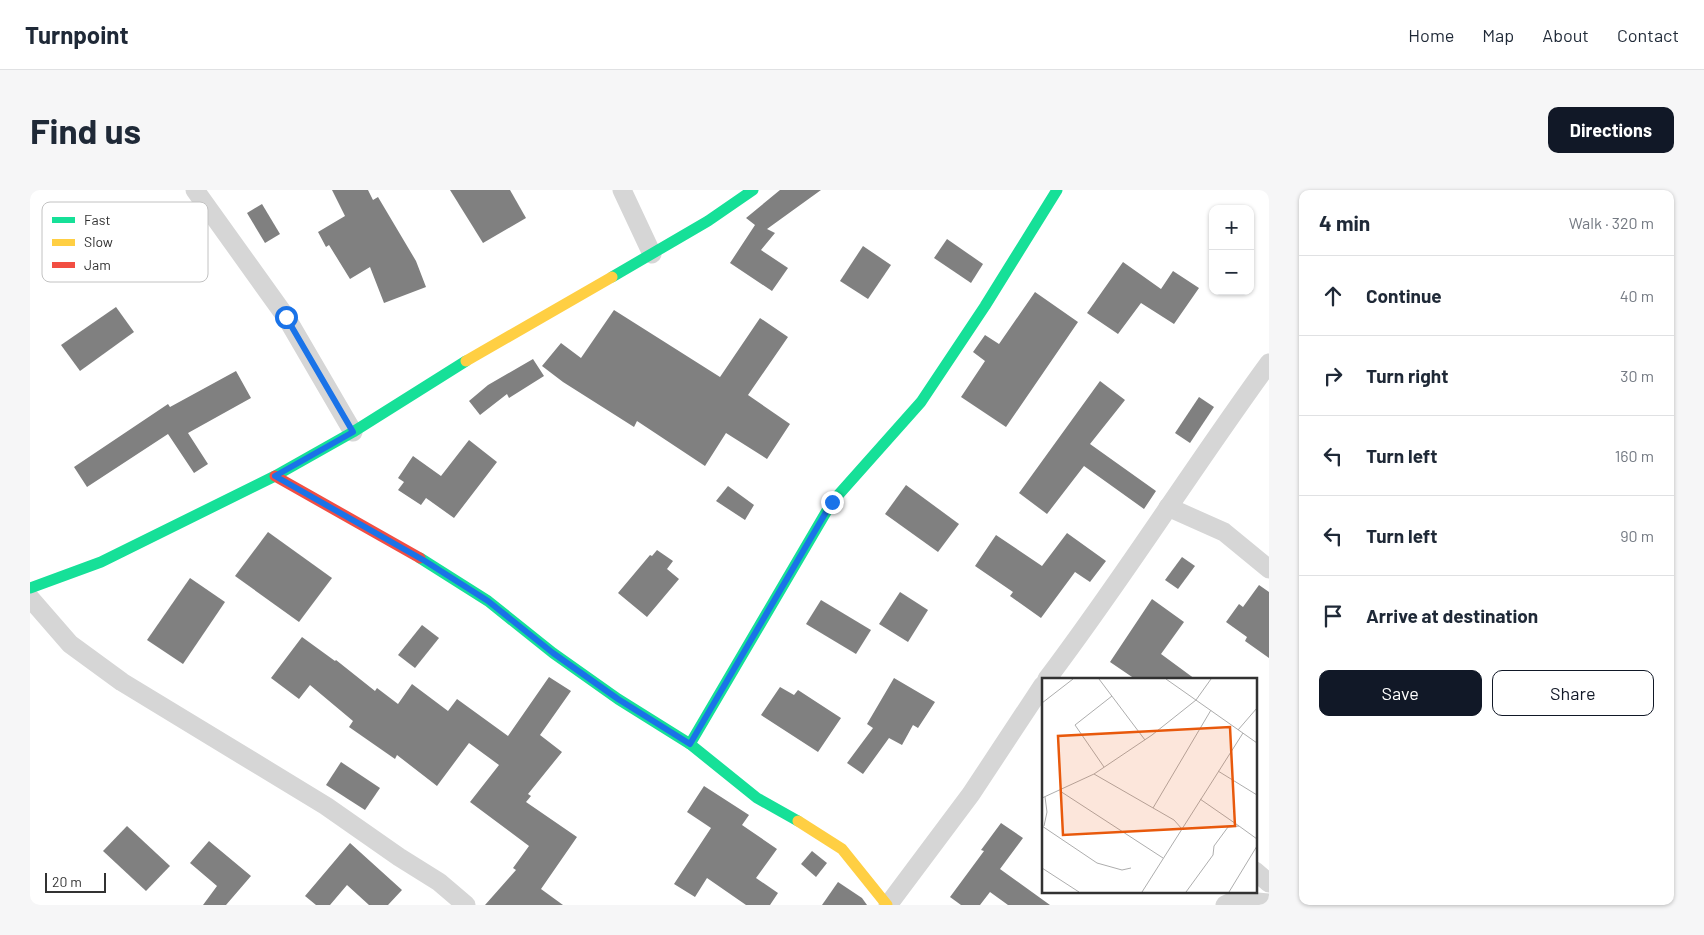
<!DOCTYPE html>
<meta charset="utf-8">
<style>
:root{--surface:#fff;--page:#f6f6f7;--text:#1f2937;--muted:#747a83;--line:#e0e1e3;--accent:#111827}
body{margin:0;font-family:Barlow,sans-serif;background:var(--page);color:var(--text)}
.controls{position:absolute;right:15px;top:15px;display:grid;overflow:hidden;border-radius:10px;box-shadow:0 1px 4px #0004}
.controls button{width:45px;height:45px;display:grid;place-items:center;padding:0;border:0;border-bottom:1px solid var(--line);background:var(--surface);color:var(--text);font:25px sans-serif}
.scale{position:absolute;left:15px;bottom:12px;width:61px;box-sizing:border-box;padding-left:5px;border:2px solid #323232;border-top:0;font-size:14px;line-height:18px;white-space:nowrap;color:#323232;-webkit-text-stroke:4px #fff;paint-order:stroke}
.stop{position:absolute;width:15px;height:15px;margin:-11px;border:4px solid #1a73e8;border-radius:50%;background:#fff}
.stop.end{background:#1a73e8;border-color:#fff;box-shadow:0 1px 5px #0008}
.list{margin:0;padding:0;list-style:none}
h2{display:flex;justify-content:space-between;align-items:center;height:65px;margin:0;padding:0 20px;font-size:21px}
h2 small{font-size:16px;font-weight:400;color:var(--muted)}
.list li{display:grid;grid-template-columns:32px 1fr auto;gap:15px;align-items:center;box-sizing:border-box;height:80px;padding:0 20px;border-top:1px solid var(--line)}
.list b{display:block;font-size:19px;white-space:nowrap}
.list em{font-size:16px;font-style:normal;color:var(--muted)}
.actions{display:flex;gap:10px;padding:15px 20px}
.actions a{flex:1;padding:11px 0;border:1px solid var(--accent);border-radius:10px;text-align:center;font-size:18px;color:var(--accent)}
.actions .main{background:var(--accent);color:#fff}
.icon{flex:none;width:28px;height:28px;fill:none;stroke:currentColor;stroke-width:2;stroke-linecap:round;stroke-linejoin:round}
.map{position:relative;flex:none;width:1239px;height:715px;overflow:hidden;border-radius:10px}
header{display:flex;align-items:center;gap:30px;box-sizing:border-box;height:70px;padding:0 25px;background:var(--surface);border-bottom:1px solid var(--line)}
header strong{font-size:24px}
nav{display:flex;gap:28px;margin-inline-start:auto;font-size:18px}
.intro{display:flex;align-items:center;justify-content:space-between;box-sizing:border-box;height:120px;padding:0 30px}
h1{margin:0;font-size:35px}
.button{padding:12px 22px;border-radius:10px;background:var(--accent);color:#fff;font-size:18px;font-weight:700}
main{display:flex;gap:30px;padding:0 30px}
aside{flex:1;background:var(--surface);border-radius:10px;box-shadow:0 1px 4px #0004}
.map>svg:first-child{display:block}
.building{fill:#808080}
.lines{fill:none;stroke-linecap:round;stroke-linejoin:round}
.street{stroke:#d6d6d6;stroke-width:19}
.fast{stroke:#16e098;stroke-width:11}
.slow{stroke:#ffcf43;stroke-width:11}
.jam{stroke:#f24e42;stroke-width:11}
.route{stroke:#1a73e8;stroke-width:6}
.inset-road{fill:none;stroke:#adadad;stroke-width:1}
.view{fill:#e8590c;fill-opacity:0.15;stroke:#e8590c;stroke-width:2.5}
.inset-edge{fill:none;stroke:#323232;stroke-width:2.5}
.key{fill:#fff;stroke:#c2c2c2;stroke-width:1}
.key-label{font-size:14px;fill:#323232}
</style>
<header>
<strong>Turnpoint</strong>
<nav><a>Home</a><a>Map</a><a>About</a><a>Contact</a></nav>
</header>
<div class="intro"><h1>Find us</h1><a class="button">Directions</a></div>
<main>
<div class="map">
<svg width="1239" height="715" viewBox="0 0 1239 715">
<rect width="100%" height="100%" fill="#fff"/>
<!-- building -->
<g class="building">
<path d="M302,0H338L343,10L348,7L386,71L396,97L354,113L340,77L320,89L299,55L296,57L288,42L315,26Z"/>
<path d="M420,0H480L496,28L453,53Z"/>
<path d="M750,0H791L737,39L745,43L731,60L758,78L742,101L700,73L725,35L716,28Z"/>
<path d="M232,14L250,44L235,53L217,23Z"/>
<path d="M917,49L953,74L941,93L904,68Z"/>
<path d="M833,56L861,75L838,109L810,91Z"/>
<path d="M1093,72L1131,99L1143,81L1169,98L1144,134L1111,113L1088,144L1057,123Z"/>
<path d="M1005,102L1048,132L976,237L931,207L955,171L943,162L955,145L969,154Z"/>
<path d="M86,117L104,142L50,181L31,155Z"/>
<path d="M584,120L690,187L730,128L758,147L718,205L760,234L737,269L696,243L675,276L607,231L604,237L533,192L512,176L531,153L551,168Z"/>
<path d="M503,169L514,186L479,208L477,204L450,225L439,211L458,195Z"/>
<path d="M206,181L221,208L158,243L178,274L164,283L138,244L57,297L44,277L138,214L140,217Z"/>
<path d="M1070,191L1095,210L1060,254L1126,301L1114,319L1054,276L1017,324L989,303Z"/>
<path d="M1169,207L1184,217L1160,253L1145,243Z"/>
<path d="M439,250L467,272L424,328L396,308L391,315L368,300L374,292L368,288L383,266L411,286Z"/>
<path d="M876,295L929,334L908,362L855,324Z"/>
<path d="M698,296L724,315L715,330L686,311Z"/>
<path d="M238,342L302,388L269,432L205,386Z"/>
<path d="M1037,343L1076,371L1060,392L1045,382L1011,428L980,406L983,402L945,376L966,345L1012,376Z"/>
<path d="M627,360L643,371L637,379L649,389L617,427L588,403L620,365L622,366Z"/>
<path d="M1152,367L1165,376L1148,399L1135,390Z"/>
<path d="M160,388L195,412L153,474L117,450Z"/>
<path d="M1229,395L1239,402V468L1215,451L1217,447L1196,432L1209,414L1213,417Z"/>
<path d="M870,402L898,420L878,452L849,434Z"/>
<path d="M1122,409L1154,432L1131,464L1165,489H1105L1080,472Z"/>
<path d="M791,410L841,440L826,464L776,434Z"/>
<path d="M392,435L409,448L385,478L368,465Z"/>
<path d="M272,447L305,471L306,470L345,501L347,498L368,514L382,494L418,521L427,509L478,546L519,487L541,501L510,545L532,562L498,604L501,606L496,612L547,647L511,699L533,715H455L486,680L483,678L499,656L440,612L469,575L439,553L407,596L367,565L365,569L319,537L323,531L280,495L269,509L241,488Z"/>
<path d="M864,488L905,512L888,538L883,535L872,555L859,548L833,584L817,573L843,538L837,534Z"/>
<path d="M750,497L764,505L768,500L811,528L788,562L731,525Z"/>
<path d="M311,572L350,598L335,620L296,595Z"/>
<path d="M674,596L719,625L712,635L747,659L726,688L748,703L740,715H716L677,688L665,707L644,694L681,638L657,622Z"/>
<path d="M971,633L993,648L970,679L1020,715H978L960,702L950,715H931L920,707L954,661L951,660Z"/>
<path d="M97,636L140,676L116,701L73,661Z"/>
<path d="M179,651L221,686L196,715H173L187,696L160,673Z"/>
<path d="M320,653L372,700L358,715H339L317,695L300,715H286L275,706Z"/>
<path d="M782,661L797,673L786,687L771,674Z"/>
<path d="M808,692L832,708L837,715H792Z"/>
</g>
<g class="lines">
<!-- street -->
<g class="street">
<path d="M165,0L256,127L323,242"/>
<path d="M592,0L622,64"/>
<path d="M1138,317L1194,342L1239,379"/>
<path d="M0,408L40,454L92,492L296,616L369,667L409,692L436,715"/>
<path d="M1017,489C1095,386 1163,277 1239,173"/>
<path d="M1225,681L1239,693"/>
<path d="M858,715L941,604L1013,495"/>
<path d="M1195,715L1206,710L1239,713"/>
</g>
<!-- fast -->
<g class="fast">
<path d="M582,87L678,31L723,0"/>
<path d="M390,368L458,411L523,463L588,509L660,554L727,608L768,631"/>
<path d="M0,398L71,372L245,286L323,242L436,171"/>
<path d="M660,554L802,312L891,212L955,116L1027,0"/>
</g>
<!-- slow -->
<g class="slow">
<path d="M436,171L582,87"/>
<path d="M768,631L812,659L857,715"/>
</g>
<!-- jam -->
<path class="jam" d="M245,286L390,368"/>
</g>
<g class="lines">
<!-- route -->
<path class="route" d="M256,127L323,242L245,286L395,371L458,411L523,463L588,509L660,554L802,312"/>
</g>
<!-- overview -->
<g transform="translate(1012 488)">
<rect width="215" height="215" fill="#fff"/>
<path class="inset-road" d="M57,1L103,62M124,1L215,65M0,25L31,1M196,52L215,30M62,89L33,47L70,18M176,93L215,117M52,96L132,142L140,151M18,113L121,180M0,120L52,96L110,57L154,22L169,1M158,121L197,148M111,130L169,32M0,148L55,185L80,192L89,190M2,148L5,134L3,119M0,190L37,214M100,214L201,55M144,214L171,177L172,168L186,149L197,148L215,161M187,214L215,168"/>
<path class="view" d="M188,49L193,148L21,157L16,58Z"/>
<rect width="215" height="215" class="inset-edge"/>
</g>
<!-- legend -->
<rect x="12" y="12" width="166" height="80" rx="8" class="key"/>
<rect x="22" y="27" width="23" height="6" fill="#16e098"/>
<rect x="22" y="49" width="23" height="7" fill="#ffcf43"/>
<rect x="22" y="72" width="23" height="6" fill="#f24e42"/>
<g class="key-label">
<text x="54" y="35">Fast</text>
<text x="54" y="57">Slow</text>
<text x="54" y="80">Jam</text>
</g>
</svg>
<div class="controls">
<button>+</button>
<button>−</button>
</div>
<div class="scale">20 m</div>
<div class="stop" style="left:256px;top:127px"></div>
<div class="stop end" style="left:802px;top:312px"></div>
</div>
<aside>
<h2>4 min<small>Walk · 320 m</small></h2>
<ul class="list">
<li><svg class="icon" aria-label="ahead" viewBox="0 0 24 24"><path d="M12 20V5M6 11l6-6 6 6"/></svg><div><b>Continue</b></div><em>40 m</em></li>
<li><svg class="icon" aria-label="right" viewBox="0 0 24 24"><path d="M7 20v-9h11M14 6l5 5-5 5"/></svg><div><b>Turn right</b></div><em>30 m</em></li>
<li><svg class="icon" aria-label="left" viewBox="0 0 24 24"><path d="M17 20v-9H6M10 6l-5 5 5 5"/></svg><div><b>Turn left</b></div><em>160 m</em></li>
<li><svg class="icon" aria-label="left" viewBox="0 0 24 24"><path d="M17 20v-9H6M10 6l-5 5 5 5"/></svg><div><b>Turn left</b></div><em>90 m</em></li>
<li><svg class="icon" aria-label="arrive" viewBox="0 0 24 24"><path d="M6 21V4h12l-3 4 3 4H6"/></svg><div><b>Arrive at destination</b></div></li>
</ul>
<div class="actions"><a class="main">Save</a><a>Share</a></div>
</aside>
</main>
